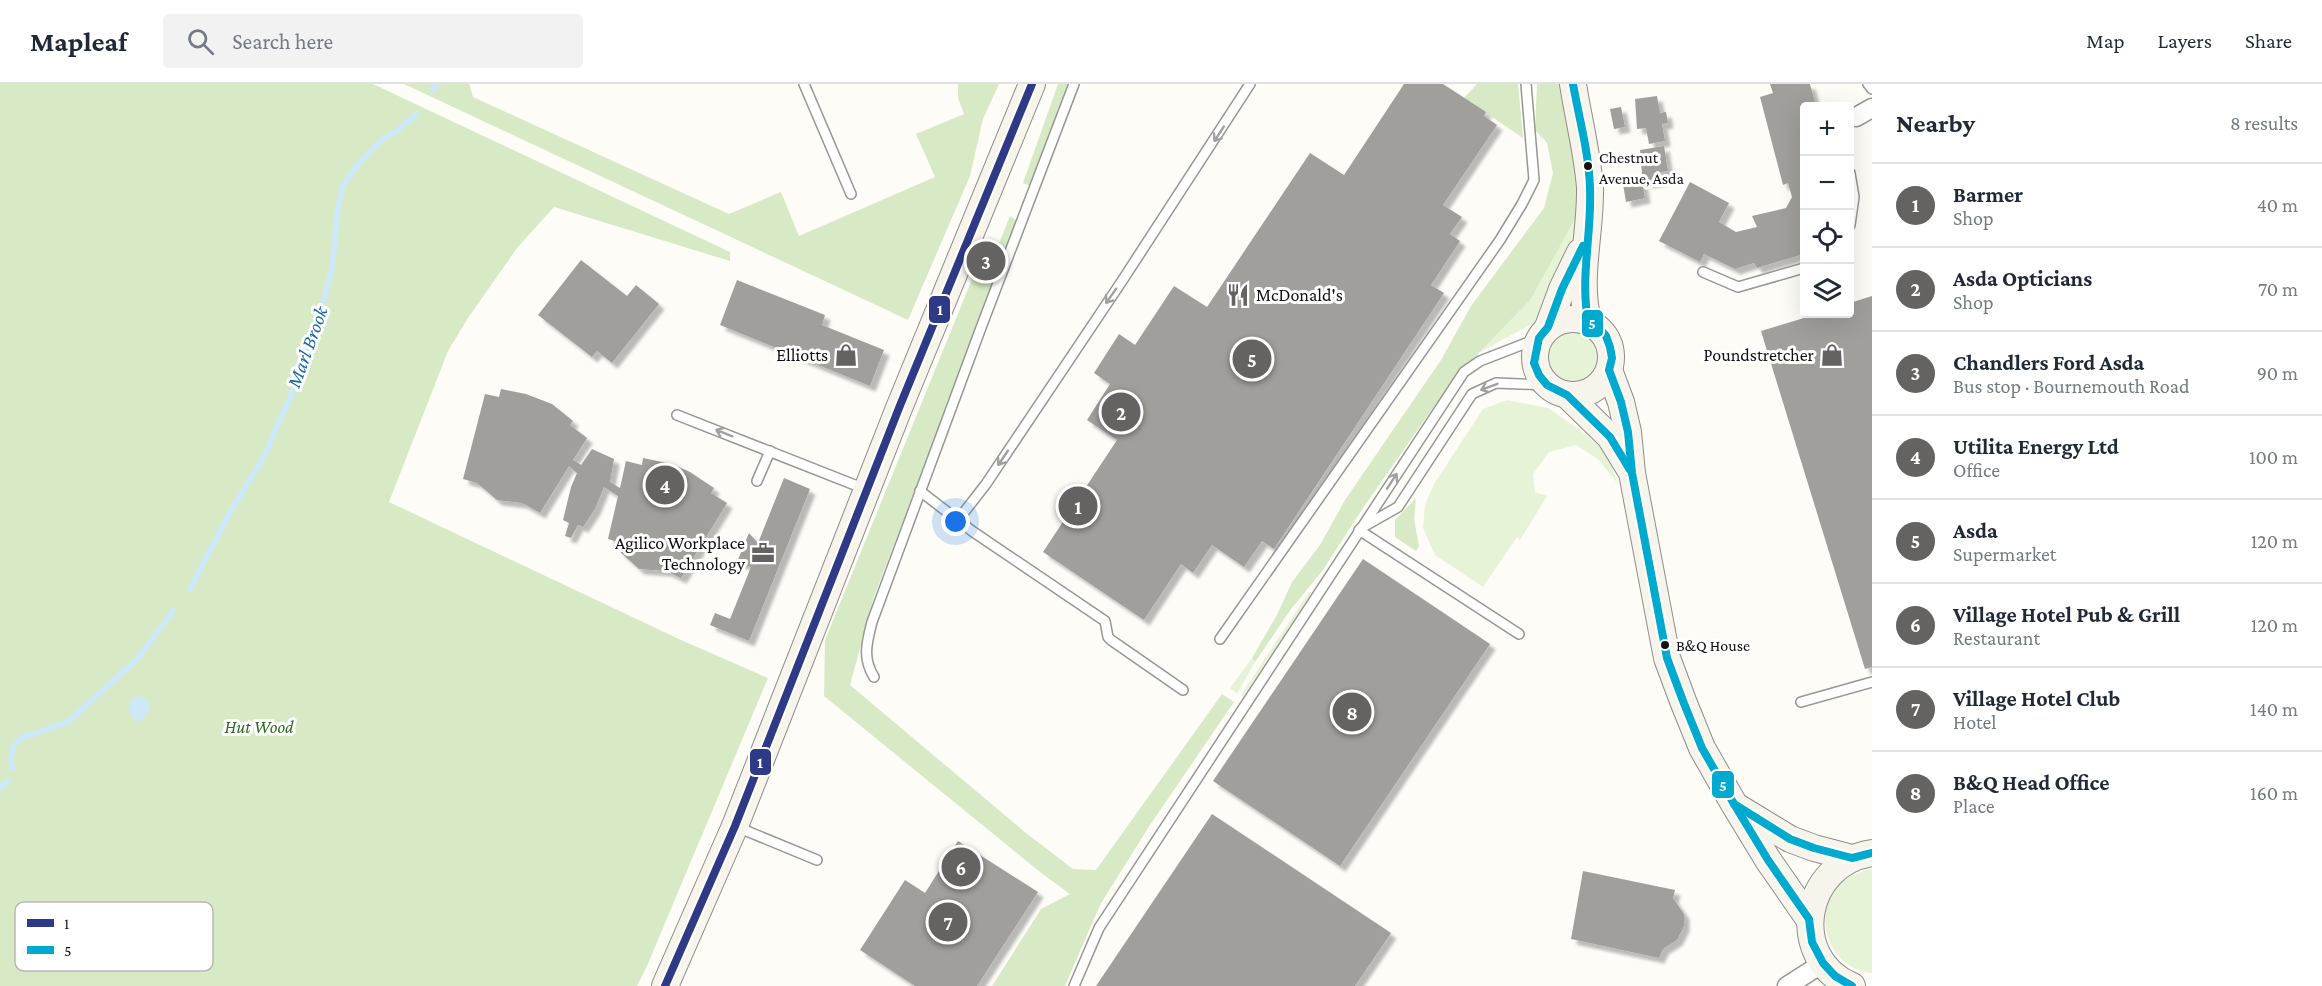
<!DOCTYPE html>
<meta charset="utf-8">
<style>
:root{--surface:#fff;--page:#f2f2f3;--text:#1f2937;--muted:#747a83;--line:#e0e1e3;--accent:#646362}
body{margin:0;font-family:"Crimson Pro",serif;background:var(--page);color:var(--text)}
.controls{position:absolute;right:18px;top:18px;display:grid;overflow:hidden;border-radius:6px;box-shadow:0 6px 24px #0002}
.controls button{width:54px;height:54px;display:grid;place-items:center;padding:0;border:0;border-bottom:2px solid var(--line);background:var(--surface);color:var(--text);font:30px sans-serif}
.you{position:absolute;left:956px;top:438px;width:21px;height:21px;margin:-15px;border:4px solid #fff;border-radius:50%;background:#1a73e8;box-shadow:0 0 0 9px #1a73e833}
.badge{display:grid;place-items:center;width:39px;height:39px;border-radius:50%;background:var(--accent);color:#fff;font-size:20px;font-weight:700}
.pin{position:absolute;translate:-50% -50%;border:3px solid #fff;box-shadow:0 2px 6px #0006}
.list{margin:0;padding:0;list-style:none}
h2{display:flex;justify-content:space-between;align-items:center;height:78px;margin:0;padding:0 24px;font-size:26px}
h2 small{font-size:20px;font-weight:400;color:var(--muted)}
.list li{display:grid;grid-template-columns:39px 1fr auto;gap:18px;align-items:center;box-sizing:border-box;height:84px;padding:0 24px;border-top:2px solid var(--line)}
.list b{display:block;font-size:22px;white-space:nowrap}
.list p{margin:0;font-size:20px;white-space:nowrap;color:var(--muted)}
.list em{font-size:20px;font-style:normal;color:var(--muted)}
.icon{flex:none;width:33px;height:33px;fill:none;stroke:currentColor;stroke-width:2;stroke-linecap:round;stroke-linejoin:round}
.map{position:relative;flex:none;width:1872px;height:902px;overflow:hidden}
header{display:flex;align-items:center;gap:36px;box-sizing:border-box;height:84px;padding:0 30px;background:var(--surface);border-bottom:2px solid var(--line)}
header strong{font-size:28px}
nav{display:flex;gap:33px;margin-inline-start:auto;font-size:21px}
.search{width:420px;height:54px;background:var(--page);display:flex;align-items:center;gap:15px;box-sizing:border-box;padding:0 21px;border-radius:6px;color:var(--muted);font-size:22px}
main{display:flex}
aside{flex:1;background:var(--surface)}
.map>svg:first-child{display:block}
.green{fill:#e7f3d7}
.forest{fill:#d8eac5}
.water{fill:#cde8f7}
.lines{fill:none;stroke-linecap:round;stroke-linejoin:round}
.stream{stroke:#cde8f7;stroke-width:6}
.building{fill:#a19f9c;filter:url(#shadow)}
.lane-casing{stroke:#979795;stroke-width:12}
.street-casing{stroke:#979795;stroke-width:21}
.secondary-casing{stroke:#8e8d8b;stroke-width:28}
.lane{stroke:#fffffe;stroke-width:9}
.street{stroke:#fffffe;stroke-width:18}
.secondary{stroke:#f6f4eb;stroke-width:26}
.bus-1-casing{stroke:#fff;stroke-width:12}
.bus-2-casing{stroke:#fff;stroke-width:12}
.bus-1{stroke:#2e3a86;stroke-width:8}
.bus-2{stroke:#00a9ce;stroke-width:8}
.oneway{stroke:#a0a09f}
.bus-dot{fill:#111;stroke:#fff;stroke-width:2}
.labels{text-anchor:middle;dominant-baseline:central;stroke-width:6;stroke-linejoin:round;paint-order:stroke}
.bus-label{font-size:16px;fill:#111;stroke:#fff;text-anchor:start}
.poi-label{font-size:18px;fill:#111;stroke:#fff;text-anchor:end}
.park-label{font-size:18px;font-style:italic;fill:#2f6b1f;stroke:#fff}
.water-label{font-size:20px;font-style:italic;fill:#1768a6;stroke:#fff}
.key{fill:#fff;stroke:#b8b8b8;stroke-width:1.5}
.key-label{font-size:16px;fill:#111}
.line-badge{stroke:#fff;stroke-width:2}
.badge-label{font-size:16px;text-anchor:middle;font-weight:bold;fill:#fff}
</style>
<header>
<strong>Mapleaf</strong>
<div class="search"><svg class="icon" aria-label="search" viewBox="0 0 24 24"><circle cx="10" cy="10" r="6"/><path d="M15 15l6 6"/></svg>Search here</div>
<nav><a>Map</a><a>Layers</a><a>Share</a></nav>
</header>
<main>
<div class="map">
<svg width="1872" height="902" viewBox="0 0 1872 902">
<defs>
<filter id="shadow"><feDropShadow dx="5.5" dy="5.5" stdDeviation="1.5" flood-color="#0004"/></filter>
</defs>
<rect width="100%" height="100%" fill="#fdfcf7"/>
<!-- green -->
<g class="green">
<path d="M1579,128L1571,169L1534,239L1480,268L1531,215Z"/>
<circle cx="1574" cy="272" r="28"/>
<path d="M1507,316L1548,324L1580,346L1607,369L1618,400L1598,375L1576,361L1549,368L1533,390L1535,408L1547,412L1520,456L1517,453L1483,503L1435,471L1423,444L1425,421L1434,400L1483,325Z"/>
<path d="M1309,508H1312L1243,613L1241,611Z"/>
<path d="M1252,574L1255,578L1237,610L1230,604Z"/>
<path d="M1868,785H1872V889C1831,885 1812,837 1836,805C1844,794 1856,790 1868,785Z"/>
</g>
<!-- forest -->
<g class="forest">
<path d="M0,0H373L730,168V177L554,123L517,164L468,234L448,267L389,418L681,556L768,594L647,882L637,902H0Z"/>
<path d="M404,0H469L473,13L729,130L781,108L799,152L935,93L916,50L964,30L958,14V0H999L983,35L970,92L908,236Z"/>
<path d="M1058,0H1069L1030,102L1023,99Z"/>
<path d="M1477,0H1518L1523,54L1464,14Z"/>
<path d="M1537,0H1567L1577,70L1579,128L1531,215L1451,298L1363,424L1323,486L1291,525L1255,578L1252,574L1277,531L1292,498L1320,461L1345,416L1441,276L1471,222L1544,124L1553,89L1547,59L1535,46Z"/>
<path d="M1010,132L1017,137L874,513L850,601L1026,749L1073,785L1096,786L1222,610L1234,618L1150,741L1100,821L1065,902H992L1041,825L1070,810L1040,788L824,612L825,556L977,183L990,182Z"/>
<path d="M1416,414L1414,435L1419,462L1416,467L1395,453V436Z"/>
</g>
<!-- water -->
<path class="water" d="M141,612L150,619C150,629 146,633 138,638L134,636L128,625C130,617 133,613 141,612Z"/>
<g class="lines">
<!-- stream -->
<g class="stream">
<path d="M432,6L437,0"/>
<path d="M190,505L229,430L263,374L288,318L315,250L332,184L338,123L343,102L358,80L383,55L398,46L416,30"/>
<path d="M12,684L11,674L13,663L21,654L68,638L138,574L173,527"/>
<path d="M0,704L8,697"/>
</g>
</g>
<!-- building -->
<g class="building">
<path d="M1404,0H1443L1486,28L1484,32L1497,41L1443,121L1462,133L1450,150L1460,157L1431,201L1444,209L1274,465L1262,457L1244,483L1212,461L1193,489L1181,480L1144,536L1043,468L1117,356L1087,336L1110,300L1094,289L1119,250L1135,261L1174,202L1207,223L1310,69L1344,91Z"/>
<path d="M1770,0H1810L1816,22H1804V170L1757,184L1754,179L1735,185L1704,170L1700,178L1659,157L1690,98L1729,119L1719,138L1736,148L1757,143L1752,132L1786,124L1792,113L1788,99L1783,101L1760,13L1773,9Z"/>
<path d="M1657,12L1660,29L1666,28L1668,39L1662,40L1665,57L1649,60L1646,44L1637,45L1635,15Z"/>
<path d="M1621,23L1625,43L1614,45L1610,25Z"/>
<path d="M1664,62L1668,87L1661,88L1662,96L1647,99L1645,90H1642L1640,66Z"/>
<path d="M1642,97L1645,114L1626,118L1623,100Z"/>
<path d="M581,176L627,212L636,201L659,220L612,279L597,267L592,273L538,231Z"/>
<path d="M737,196L825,231L822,241L884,266L870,302L720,241Z"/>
<path d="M1872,212V583L1865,585L1761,247L1817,230H1850V219Z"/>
<path d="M501,305L526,310L552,320L573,337L570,341L587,354L573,376L581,381L592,365L614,375L610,398L620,404L626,377L642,381L643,374L672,380L690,388L714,404L711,409L727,419L681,494L666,487L639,485L619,467L621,459L608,455L618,412L604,403L595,425L583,443L578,441L571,454L565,452L569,439L563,436L571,403L577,389L569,382L540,429L522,419L497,416L477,399L463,395L485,310L499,313Z"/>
<path d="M784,394L810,405L749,557L710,541L715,529L730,535L751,483L737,478L749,449L758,459Z"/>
<path d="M1363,475L1490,560L1340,782L1213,697Z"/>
<path d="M1212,730L1391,849L1355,902H1096Z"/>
<path d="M958,757L1038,808L977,902H915L860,866L905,796L925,809Z"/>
<path d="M1583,787L1675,806L1673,814L1684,830V842L1677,856L1663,865L1659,874L1571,855Z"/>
</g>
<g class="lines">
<!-- lane casing -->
<g class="lane-casing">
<g id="lane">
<path d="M804,0L851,110"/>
<path d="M1868,0L1872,5"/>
<path d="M1850,89L1854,113L1850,141"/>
<path d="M1703,188L1738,203L1804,184"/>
<path d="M677,331L865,405"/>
<path d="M757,397L770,367"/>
<path d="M920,407L972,447L1105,537L1108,553L1111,556L1183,606"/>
<path d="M958,436L986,400L1122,197L1250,0"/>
<path d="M1361,444L1398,423L1472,310L1496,299L1547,301"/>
<path d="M1359,446L1519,550"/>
<path d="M1220,555L1500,156L1522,120L1534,96L1526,0"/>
<path d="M874,593C862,574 867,558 872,538L982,241L1074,0"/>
<path d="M1801,618L1872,598"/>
<path d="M737,743L817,776"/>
<path d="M1074,902L1099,844L1464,288L1480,277L1539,254"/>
</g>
</g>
<!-- street casing -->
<g class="street-casing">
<g id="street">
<path d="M1856,33L1872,24"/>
<path d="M1787,902L1823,879"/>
</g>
</g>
<!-- secondary casing -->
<g class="secondary-casing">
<g id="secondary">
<path d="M1573,0C1578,33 1588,72 1590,104C1591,149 1577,194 1588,237"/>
<circle cx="1573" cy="273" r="38"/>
<path d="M1548,243L1562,205L1580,168"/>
<path d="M1609,286L1621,318L1628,348L1632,389L1667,574L1683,617L1702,664L1734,720L1768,776L1809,835"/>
<path d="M1567,311L1610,353L1629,384"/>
<path d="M1739,724L1790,755L1814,764L1852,774"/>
<path d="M665,902L735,742L899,324L1032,0"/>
<path d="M1852,902C1786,874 1803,779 1872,769"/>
</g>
</g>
<!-- lane -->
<use href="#lane" class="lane"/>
<!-- street -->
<use href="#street" class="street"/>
<!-- secondary -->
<use href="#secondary" class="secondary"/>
<!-- bus-1 casing -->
<g class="bus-1-casing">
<path id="bus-1" d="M665,902L735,742L899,324L1032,0"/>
</g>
<!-- bus-2 casing -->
<g class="bus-2-casing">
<g id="bus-2">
<path d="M1573,0C1579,34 1589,69 1590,104C1592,149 1580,192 1588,237L1598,243L1606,252L1610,263L1612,274L1609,286L1621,318L1628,348L1632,389L1667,574L1683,617L1702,664L1734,720L1768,776L1809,835L1812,858L1823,879L1835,892L1852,902"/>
<path d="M1583,162L1562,205L1548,243L1539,254L1534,279L1539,291L1547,301L1567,311L1610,353L1630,386"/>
<path d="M1734,720L1790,755L1814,764L1852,774L1872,769"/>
</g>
</g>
<!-- bus-1 -->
<use href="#bus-1" class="bus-1"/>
<!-- bus-2 -->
<use href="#bus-2" class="bus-2"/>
</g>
<!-- one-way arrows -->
<defs><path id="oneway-shaft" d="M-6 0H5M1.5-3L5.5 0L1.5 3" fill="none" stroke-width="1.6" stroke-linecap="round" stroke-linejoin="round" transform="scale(1.5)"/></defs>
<g class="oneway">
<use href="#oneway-shaft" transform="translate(1219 50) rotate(123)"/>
<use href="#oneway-shaft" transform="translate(1111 212) rotate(125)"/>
<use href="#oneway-shaft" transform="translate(1489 303) rotate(159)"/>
<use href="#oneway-shaft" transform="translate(724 349) rotate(-158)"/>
<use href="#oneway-shaft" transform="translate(1003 374) rotate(124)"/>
<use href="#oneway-shaft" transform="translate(1392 397) rotate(-57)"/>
</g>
<!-- icons -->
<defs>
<g id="restaurant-bare" transform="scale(1.8)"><path d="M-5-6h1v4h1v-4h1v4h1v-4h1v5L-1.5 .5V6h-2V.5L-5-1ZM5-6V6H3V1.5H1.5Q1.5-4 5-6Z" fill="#646362" stroke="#fff" stroke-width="2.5" paint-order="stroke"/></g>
<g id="shop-bare" transform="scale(1.8)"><path d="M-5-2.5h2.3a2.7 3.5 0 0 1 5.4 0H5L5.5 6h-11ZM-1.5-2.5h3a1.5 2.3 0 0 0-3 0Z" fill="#646362" stroke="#fff" stroke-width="2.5" paint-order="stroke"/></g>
<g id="office-bare" transform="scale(1.8)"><path d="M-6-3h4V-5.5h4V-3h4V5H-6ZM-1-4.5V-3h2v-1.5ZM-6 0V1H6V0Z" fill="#646362" stroke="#fff" stroke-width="2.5" paint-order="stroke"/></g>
</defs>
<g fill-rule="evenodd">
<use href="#restaurant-bare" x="1238" y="211"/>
<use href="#shop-bare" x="846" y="271"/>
<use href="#shop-bare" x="1832" y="271"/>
<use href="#office-bare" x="763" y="469"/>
</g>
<!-- markers -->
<g class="bus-dot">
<circle cx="1588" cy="82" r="5"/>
<circle cx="1665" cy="561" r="5"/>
</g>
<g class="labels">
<!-- bus labels -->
<g class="bus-label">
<text x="1599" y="73">Chestnut<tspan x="1599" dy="21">Avenue, Asda</tspan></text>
<text x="1676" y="561">B&amp;Q House</text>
</g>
<!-- poi labels -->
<g class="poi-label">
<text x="1256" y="211" text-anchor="start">McDonald's</text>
<text x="828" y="271">Elliotts</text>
<text x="1814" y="271">Poundstretcher</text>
<text x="745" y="459">Agilico Workplace<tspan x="745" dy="21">Technology</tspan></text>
</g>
<!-- park labels -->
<g class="park-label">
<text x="259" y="643">Hut Wood</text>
</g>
<!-- water labels -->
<g class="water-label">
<text transform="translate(307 263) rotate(-70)">Marl Brook</text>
</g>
</g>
<!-- legend -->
<rect x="15" y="818" width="198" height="69" rx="9" class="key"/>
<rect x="27" y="835" width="27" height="8" fill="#2e3a86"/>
<rect x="27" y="862" width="27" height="8" fill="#00a9ce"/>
<g class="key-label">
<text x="64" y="845">1</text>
<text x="64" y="872">5</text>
</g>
<g class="line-badge">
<rect x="928" y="211" width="23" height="29" rx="6" fill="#2e3a86"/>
<rect x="1581" y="225" width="23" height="29" rx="6" fill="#00a9ce"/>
<rect x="749" y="664" width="23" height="28" rx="6" fill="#2e3a86"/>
<rect x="1711" y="686" width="24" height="29" rx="6" fill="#00a9ce"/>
</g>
<g class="badge-label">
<text x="940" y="231">1</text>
<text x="1592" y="245">5</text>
<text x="760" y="684">1</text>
<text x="1723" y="707">5</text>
</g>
</svg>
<div class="controls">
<button>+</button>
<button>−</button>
<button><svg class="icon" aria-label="locate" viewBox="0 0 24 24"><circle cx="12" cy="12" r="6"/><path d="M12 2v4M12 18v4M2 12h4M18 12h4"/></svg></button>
<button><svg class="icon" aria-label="layers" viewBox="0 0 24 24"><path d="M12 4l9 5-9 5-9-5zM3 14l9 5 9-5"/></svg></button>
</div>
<div class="you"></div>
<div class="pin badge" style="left:1078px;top:422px">1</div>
<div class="pin badge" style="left:1121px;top:328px">2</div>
<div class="pin badge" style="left:986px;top:177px">3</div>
<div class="pin badge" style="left:665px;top:401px">4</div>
<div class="pin badge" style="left:1252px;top:275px">5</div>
<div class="pin badge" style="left:961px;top:783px">6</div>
<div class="pin badge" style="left:948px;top:838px">7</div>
<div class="pin badge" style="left:1352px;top:628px">8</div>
</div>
<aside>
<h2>Nearby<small>8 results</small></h2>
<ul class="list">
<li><span class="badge">1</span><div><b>Barmer</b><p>Shop</p></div><em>40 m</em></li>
<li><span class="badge">2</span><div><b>Asda Opticians</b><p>Shop</p></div><em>70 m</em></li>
<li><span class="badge">3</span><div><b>Chandlers Ford Asda</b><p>Bus stop · Bournemouth Road</p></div><em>90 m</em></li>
<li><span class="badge">4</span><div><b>Utilita Energy Ltd</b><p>Office</p></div><em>100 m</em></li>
<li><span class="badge">5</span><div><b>Asda</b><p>Supermarket</p></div><em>120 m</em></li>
<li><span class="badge">6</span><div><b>Village Hotel Pub &amp; Grill</b><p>Restaurant</p></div><em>120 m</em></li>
<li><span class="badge">7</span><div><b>Village Hotel Club</b><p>Hotel</p></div><em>140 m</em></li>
<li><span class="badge">8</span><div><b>B&amp;Q Head Office</b><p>Place</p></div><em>160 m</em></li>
</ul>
</aside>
</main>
